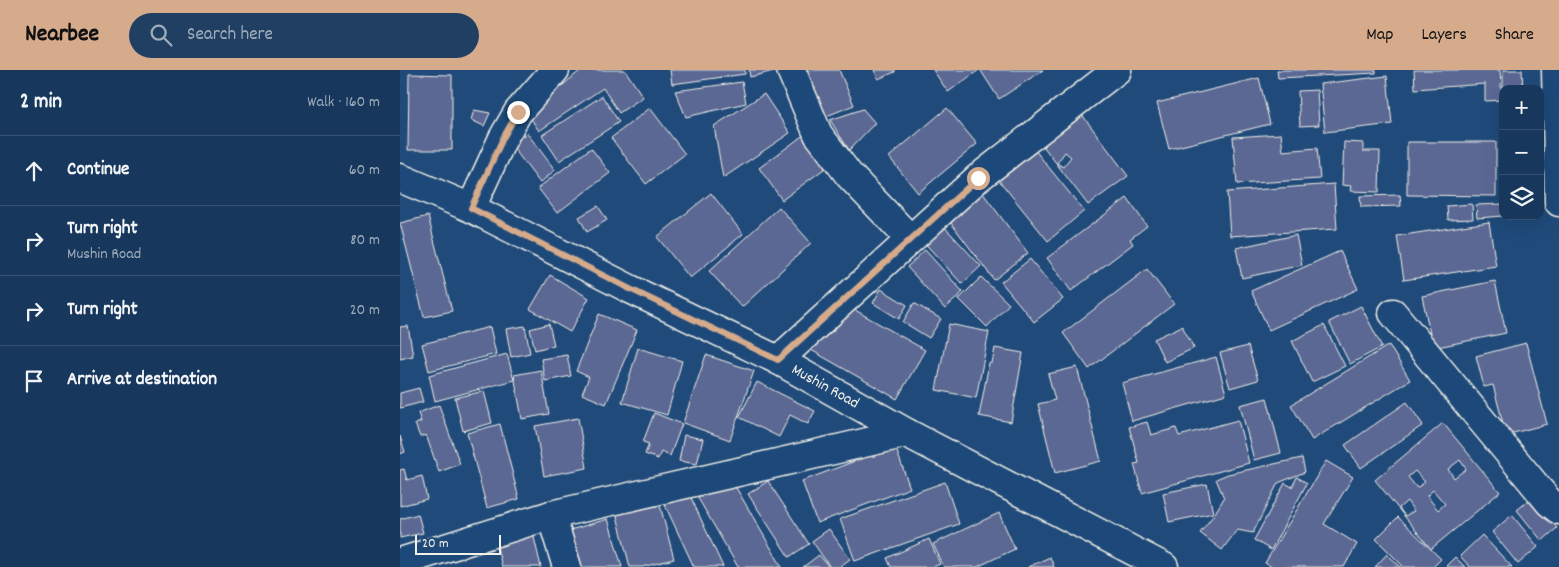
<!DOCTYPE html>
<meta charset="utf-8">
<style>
:root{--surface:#17385c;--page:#203f62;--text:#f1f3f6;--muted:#9eacbb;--line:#365272;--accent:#d6ab8b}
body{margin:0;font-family:Dekko,sans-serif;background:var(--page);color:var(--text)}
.controls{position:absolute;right:15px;top:15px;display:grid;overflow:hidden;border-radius:10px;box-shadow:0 5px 20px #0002}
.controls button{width:45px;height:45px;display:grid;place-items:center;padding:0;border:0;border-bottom:1px solid var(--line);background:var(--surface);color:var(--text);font:25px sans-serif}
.scale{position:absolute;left:15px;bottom:12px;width:86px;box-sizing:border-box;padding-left:5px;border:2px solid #f4f1e8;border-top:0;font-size:14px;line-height:18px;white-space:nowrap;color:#f4f1e8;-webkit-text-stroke:4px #1f4a7a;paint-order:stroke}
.stop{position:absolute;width:15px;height:15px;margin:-11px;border:4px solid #d6ab8b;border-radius:50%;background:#fff}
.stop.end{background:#d6ab8b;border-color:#fff;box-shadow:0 1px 5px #0008}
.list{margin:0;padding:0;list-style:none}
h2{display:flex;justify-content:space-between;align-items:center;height:65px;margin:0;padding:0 20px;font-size:21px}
h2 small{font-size:16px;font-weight:400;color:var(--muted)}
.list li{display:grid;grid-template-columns:32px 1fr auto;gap:15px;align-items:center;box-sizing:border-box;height:70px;padding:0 20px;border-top:1px solid var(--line)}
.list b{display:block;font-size:19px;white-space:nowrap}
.list p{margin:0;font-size:16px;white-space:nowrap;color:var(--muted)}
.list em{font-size:16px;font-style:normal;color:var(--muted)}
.icon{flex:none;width:28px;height:28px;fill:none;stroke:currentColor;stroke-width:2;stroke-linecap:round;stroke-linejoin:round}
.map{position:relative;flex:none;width:1159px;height:497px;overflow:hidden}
header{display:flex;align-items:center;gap:30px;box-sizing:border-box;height:70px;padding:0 25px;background:var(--accent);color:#111}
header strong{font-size:24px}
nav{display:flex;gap:28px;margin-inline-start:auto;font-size:18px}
.search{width:350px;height:45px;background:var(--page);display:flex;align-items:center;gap:12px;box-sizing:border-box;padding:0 18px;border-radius:28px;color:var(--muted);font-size:19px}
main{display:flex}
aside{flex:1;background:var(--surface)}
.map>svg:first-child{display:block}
.building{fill:#5c6894;stroke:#f4f1e8;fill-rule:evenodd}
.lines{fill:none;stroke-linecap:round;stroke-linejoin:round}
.street-casing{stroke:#f4f1e8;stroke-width:31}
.secondary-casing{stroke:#f4f1e8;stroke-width:31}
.street{stroke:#1f4a7a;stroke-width:28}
.secondary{stroke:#1f4a7a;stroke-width:28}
.route{stroke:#d6ab8b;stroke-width:6}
.labels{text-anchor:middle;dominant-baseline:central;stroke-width:4;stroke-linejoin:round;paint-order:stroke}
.street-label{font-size:16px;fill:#f4f1e8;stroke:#1f4a7a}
</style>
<header>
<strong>Nearbee</strong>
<div class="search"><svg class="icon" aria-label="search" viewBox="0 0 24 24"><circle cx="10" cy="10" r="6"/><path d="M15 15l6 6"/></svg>Search here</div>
<nav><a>Map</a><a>Layers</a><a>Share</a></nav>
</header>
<main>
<aside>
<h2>2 min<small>Walk · 160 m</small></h2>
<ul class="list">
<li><svg class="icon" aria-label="ahead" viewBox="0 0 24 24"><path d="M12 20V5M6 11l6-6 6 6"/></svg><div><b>Continue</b></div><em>60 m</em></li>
<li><svg class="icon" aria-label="right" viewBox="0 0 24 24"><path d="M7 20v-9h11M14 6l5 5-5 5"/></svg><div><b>Turn right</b><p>Mushin Road</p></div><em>80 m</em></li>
<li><svg class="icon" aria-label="right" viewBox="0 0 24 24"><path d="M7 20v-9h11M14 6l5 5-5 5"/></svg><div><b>Turn right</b></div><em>20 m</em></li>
<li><svg class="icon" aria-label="arrive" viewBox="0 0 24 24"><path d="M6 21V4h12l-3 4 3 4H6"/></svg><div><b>Arrive at destination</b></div></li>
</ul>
</aside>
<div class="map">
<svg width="1159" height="497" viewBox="0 0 1159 497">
<rect width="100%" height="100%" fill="#1f4a7a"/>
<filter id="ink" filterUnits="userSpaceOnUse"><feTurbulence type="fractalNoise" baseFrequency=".02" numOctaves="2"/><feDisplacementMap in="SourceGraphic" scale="10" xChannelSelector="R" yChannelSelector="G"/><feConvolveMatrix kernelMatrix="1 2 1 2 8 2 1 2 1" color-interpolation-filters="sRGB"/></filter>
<g filter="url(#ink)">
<!-- building -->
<g class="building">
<path d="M181,0H225L243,27L219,43L203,18L139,61L128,44Z"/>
<path d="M270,0H345V4L272,14Z"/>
<path d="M349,0H378L350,7Z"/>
<path d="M404,0H439L454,35L424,47Z"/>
<path d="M474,0H495V2L478,9Z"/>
<path d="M533,0H579L548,22Z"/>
<path d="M583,0H643L599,29L581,1Z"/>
<path d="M877,0H976V3L878,8Z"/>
<path d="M1014,0H1100L1102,30L1085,31V14L1015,19Z"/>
<path d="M1103,0H1122L1123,19H1103Z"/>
<path d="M9,4L52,5V80H8Z"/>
<path d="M987,6L992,54L925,62L920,14Z"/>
<path d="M859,8L870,54L769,79L757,33Z"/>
<path d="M342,12L346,33L286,47L275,21Z"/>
<path d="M917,20L919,55L900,56L898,21Z"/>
<path d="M364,24L390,63L323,108L314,56Z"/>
<path d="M202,26L219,52L159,91L142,65Z"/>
<path d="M250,38L285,84L246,114L211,68Z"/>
<path d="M547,38L577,74L518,123L489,87Z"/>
<path d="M677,38L728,106L688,135L637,68ZM665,82L671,87L663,97L657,93Z"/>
<path d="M463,39L475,53L449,80L430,50Z"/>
<path d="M74,40L90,43L84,56L71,50Z"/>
<path d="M127,63L155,100L140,113L111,75Z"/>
<path d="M405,64L428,96L382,130L359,98Z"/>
<path d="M881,64L883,81L917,78L920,109L837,114L833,67Z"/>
<path d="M944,72L963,73V81H980L979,122L950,121L951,116L942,115Z"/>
<path d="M1007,72H1096V126L1007,125Z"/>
<path d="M191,78L210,103L157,143L138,118Z"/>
<path d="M634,79L684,141L648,171L598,109Z"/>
<path d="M934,114L937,159L830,166L827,122Z"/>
<path d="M579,118L628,183L594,210L545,145Z"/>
<path d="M311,123L343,164L290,208L257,167Z"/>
<path d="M1000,125L1001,136L961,137L960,126Z"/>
<path d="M727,128L747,156L730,169L733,174L671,221L647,188Z"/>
<path d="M1072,134L1073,149L1048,150L1047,136Z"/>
<path d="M1103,134V146L1077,148L1076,135Z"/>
<path d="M198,136L207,150L187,162L179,147Z"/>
<path d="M379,137L411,173L342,237L309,201Z"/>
<path d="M28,146L52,241L24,247L0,153Z"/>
<path d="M539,151L581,196L562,214L520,168Z"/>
<path d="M1089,152L1096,196L1004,210L997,166Z"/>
<path d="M896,165L902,195L842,208L836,178Z"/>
<path d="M525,180L563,222L545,239L507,197Z"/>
<path d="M940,181L958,219L869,260L851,221Z"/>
<path d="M630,189L663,229L634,252L601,212Z"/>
<path d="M747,199L774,234L689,299L663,263Z"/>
<path d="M150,205L189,228L170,262L130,239Z"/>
<path d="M581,207L609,234L587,257L559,229Z"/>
<path d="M1095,211L1106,263L1033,278L1022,226Z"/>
<path d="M481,219L507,235L499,249L473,233Z"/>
<path d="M514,233L541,249L529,268L503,252Z"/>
<path d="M448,236L525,280L497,329L411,280L424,257L433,262Z"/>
<path d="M961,236L982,277L950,294L929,252Z"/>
<path d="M199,244L237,260L206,334L182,324L189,307L176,301Z"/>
<path d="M149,254L154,275L135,280L130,259Z"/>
<path d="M549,254L589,262L576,328L536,320Z"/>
<path d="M924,255L945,296L912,312L892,271Z"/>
<path d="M8,256L13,286L0,289V257Z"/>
<path d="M125,256L130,283L111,287L106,259Z"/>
<path d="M782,256L794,278L765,292L754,269Z"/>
<path d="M90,257L96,284L29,301L22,274Z"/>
<path d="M1126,273L1147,354L1106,365L1093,315L1084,317L1076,286Z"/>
<path d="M989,275L1010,310L912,370L891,335Z"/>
<path d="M848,276L858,310L830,318L820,283Z"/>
<path d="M238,278L282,291L267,345L222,332Z"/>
<path d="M595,278L623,283L611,352L579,346L589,293H592Z"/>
<path d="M107,284L114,310L35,331L29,305Z"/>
<path d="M167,285L171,306L145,311L141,289Z"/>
<path d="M306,285L354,301L330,370L283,353Z"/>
<path d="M816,287L826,324L732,351L722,313Z"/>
<path d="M677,297L701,391L655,403L638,334L655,330L648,304Z"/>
<path d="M141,300L149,344L122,349L114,305Z"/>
<path d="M357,312L415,341L408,354L390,345L379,367L339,347Z"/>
<path d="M19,318L23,332L0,338V323Z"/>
<path d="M84,321L92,353L63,361L55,328Z"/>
<path d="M867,328L881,383L854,390L840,335Z"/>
<path d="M1007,332L1023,355L961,398L945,375Z"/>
<path d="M39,335L60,394L39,402L26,365L20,367L15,354L21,352L18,343Z"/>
<path d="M254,343L282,354L270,386L261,382L258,389L245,384L249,374L243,372Z"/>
<path d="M178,348L187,398L144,406L135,356Z"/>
<path d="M838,350L849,393L742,423L734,394L739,393L729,357L747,352L751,365L776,358L779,366Z"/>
<path d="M1043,353L1100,422L1031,479L975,410ZM1060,390L1066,399L1054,408L1048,399ZM1015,401L1025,412L1017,418L1008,407ZM1033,420L1045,434L1038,440L1027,426ZM1007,431L1014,441L1005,446L999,438Z"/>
<path d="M100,354L119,429L87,438L67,363Z"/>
<path d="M284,365L303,369L297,394L279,391Z"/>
<path d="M0,366L5,382L0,384Z"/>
<path d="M495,376L510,418L417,453L402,411Z"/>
<path d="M902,388L905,402L878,413L853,463L837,460L822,480L800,463L815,443L824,428L816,409L828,404Z"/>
<path d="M926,391L953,407L924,454L957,474L944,497H872L865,493Z"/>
<path d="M4,399L7,410L22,406L27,429L0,436V400Z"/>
<path d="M897,407L907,413L871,480L854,470L885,413L892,417Z"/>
<path d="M331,409L382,497H338L298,428Z"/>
<path d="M368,411L409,474L389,487L348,424Z"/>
<path d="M545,412L559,454L455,491L440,449Z"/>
<path d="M807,414L813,443L769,452L763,423Z"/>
<path d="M288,421L323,497H294L264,433Z"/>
<path d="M1132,428L1157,458L1142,471L1117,440Z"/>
<path d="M236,432L238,440L260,435L274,489L242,497H230L215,438Z"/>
<path d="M599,443L615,479L577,497H544L533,474Z"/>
<path d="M18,444L23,463L0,468V449Z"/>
<path d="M1112,445L1138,477L1118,494L1092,462Z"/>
<path d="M998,447L1041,489L1033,497H1004L976,469Z"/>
<path d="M208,449L222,497H181L170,460Z"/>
<path d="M132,459L141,497H102L95,468Z"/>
<path d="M429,459L450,489L439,497H430L412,471Z"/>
<path d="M1082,465L1112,497H1070L1060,486Z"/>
<path d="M529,469L540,494L533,497H491L487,488Z"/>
<path d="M987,484L1001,497H975Z"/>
<path d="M419,485L429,497H403Z"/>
<path d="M650,487L654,497H628Z"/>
<path d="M1055,487L1065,497H1045Z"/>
</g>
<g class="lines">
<!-- street casing -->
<g class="street-casing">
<g id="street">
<path d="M391,0L418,64L449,105L510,169"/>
<path d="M1156,0L1159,132"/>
<path d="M71,138L103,68L118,42L155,0"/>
<path d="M993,243L1126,404L1150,433L1159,440"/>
<path d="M378,290L578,108L717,0"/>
<path d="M151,445L167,497"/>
<path d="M0,492L151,445L507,363"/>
</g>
</g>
<!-- secondary casing -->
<g class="secondary-casing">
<path id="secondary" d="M0,108L71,138L230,219L378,290L507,363L764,497"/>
</g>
<!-- street -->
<use href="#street" class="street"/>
<!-- secondary -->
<use href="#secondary" class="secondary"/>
</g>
</g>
<g class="lines" filter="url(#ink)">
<!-- route -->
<path class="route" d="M118,42L103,68L71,138L230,219L378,290L578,108"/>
</g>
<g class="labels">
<!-- street labels -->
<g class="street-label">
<text transform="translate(425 317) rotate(29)">Mushin Road</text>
</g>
</g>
</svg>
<div class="controls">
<button>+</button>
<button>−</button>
<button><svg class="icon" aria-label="layers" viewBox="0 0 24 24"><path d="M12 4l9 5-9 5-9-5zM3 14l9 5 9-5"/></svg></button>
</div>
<div class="scale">20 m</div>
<div class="stop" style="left:578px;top:108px"></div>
<div class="stop end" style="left:118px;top:42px"></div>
</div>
</main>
